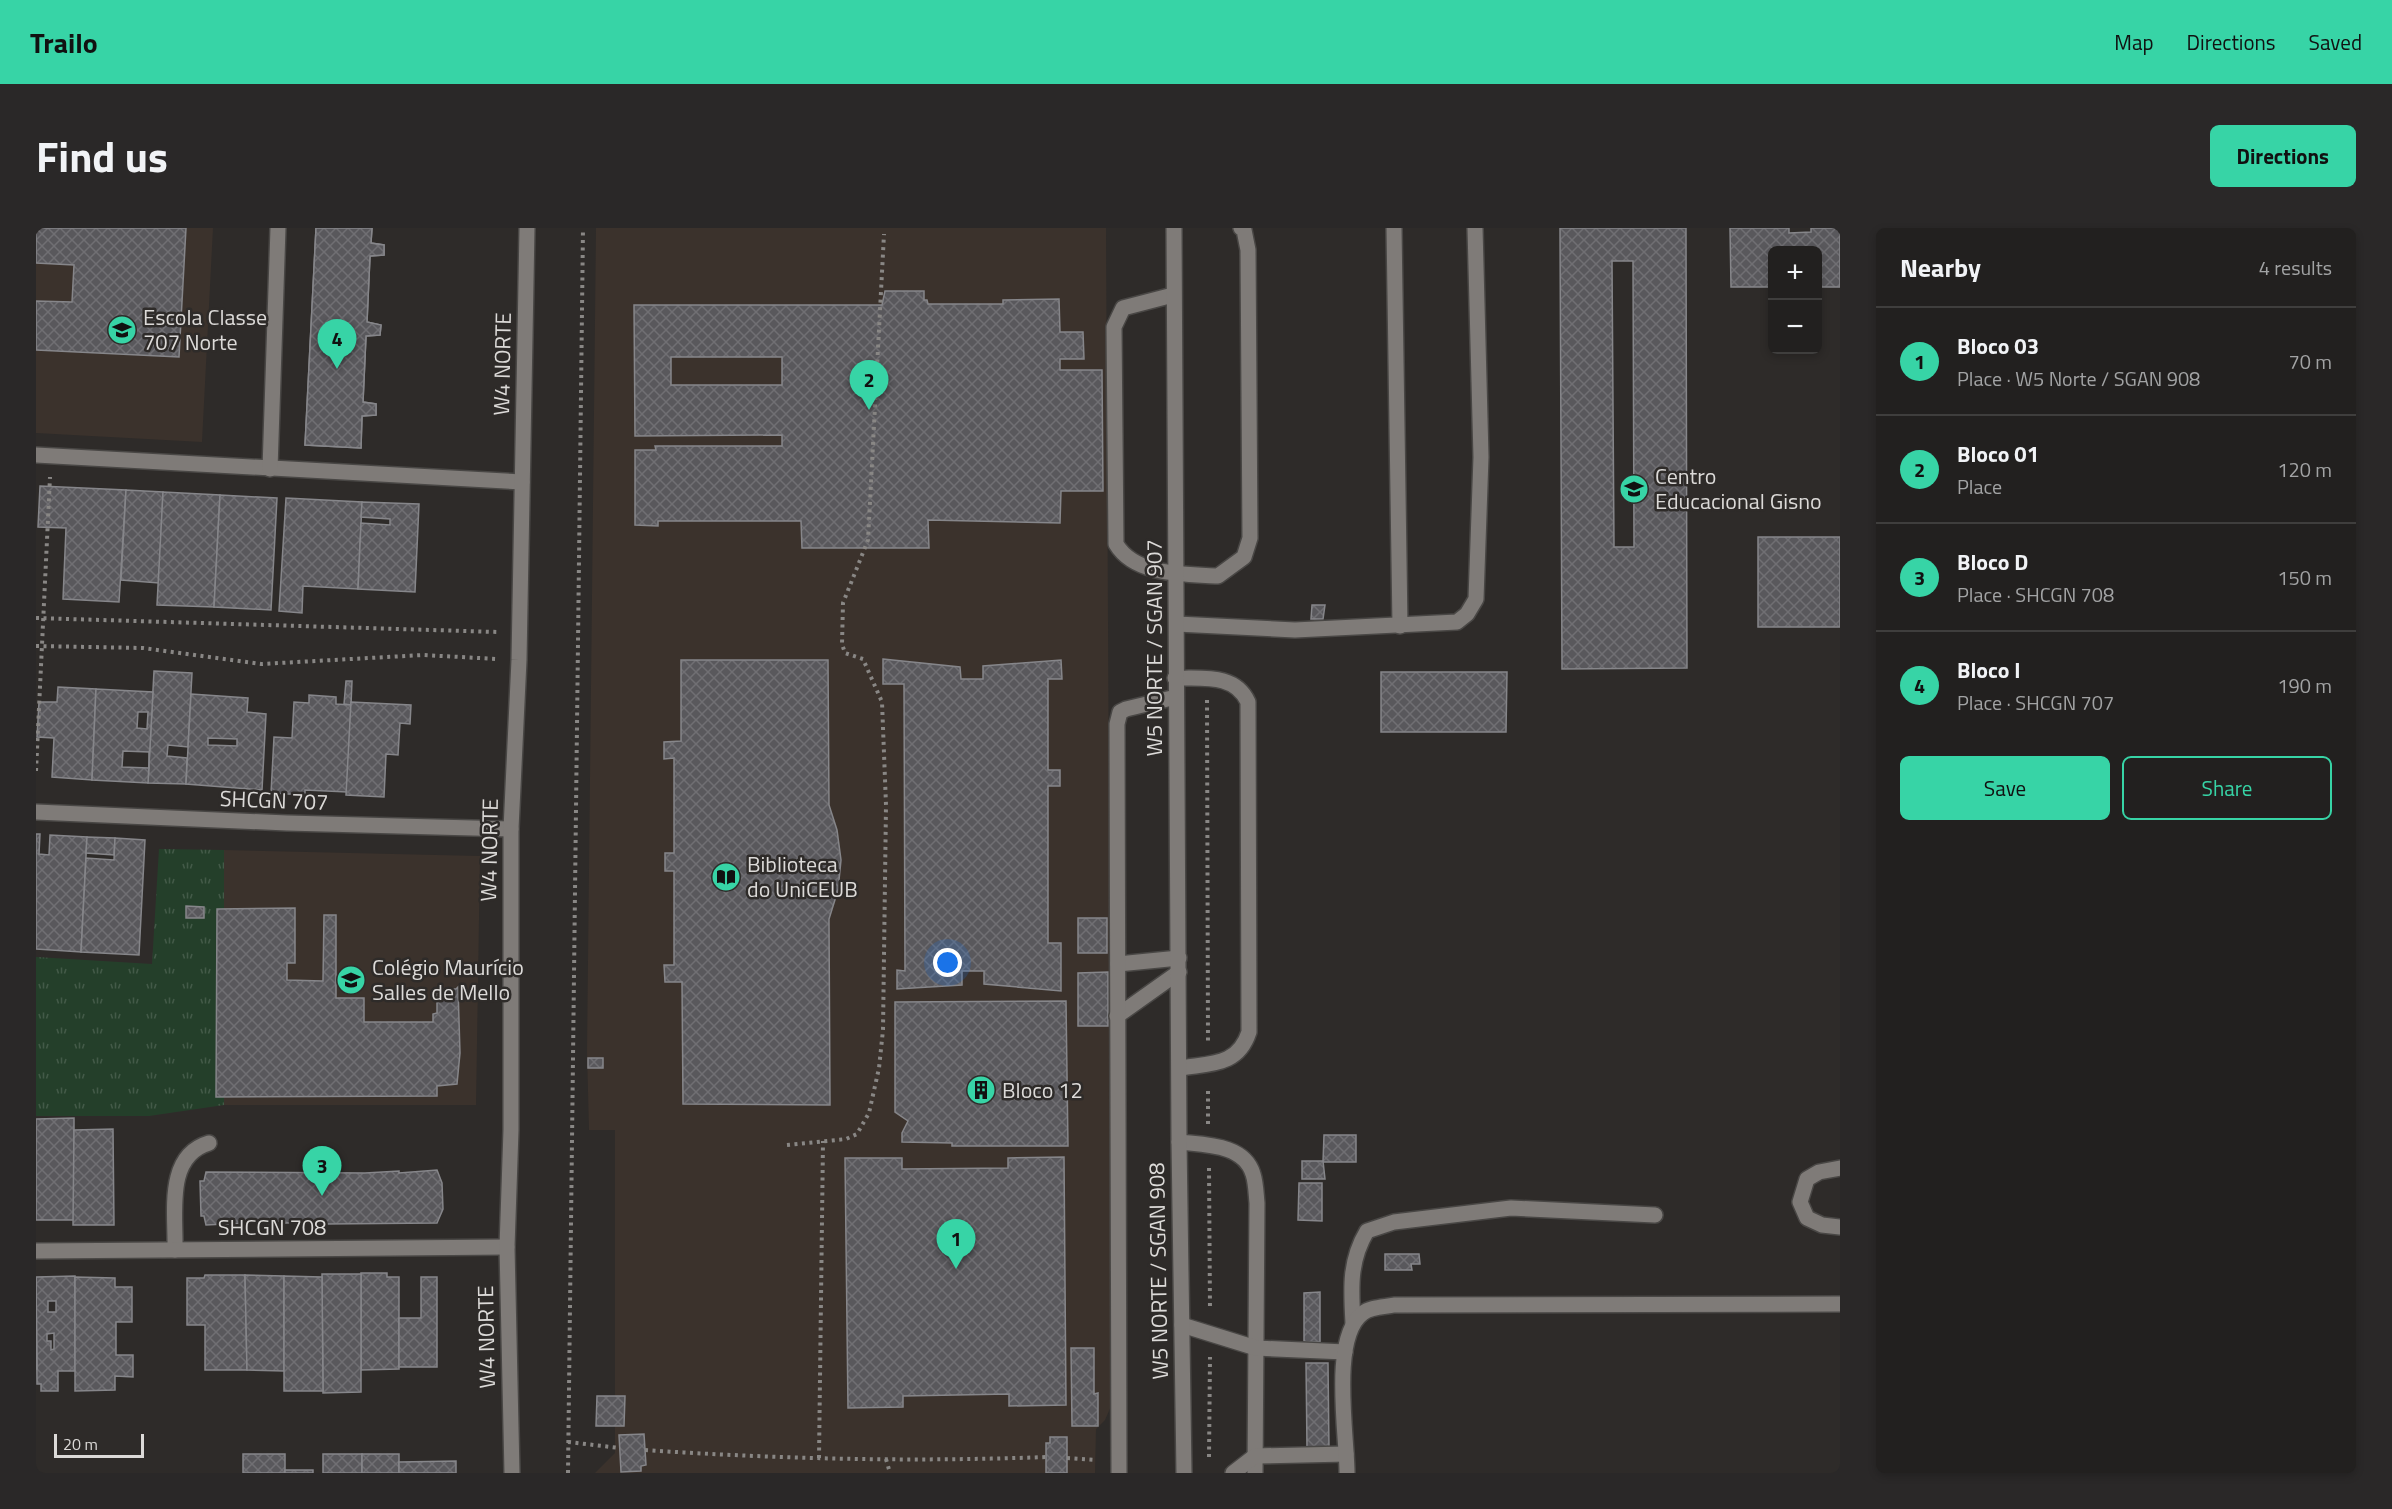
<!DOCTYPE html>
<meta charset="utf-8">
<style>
:root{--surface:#22201f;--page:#2a2828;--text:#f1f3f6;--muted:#a2a3a4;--line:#3f3e3d;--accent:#37d4a6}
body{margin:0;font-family:"Titillium Web",sans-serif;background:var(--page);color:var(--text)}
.controls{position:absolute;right:18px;top:18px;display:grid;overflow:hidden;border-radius:9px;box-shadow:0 3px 9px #0003}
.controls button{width:54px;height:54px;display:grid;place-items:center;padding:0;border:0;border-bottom:2px solid var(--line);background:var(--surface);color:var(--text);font:30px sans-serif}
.scale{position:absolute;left:18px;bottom:15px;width:90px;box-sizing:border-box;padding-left:6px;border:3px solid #dcdad8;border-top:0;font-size:16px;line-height:21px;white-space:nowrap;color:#dcdad8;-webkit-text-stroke:4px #2e2b29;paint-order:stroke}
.you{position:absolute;left:912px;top:735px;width:21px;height:21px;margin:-15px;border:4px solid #fff;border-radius:50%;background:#1a73e8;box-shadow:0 0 0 9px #1a73e833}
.badge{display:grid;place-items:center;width:39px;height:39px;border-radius:50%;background:var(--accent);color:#111;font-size:20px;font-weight:700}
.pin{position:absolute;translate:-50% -50px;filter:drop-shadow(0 2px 3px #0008)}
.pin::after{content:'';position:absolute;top:32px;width:21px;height:18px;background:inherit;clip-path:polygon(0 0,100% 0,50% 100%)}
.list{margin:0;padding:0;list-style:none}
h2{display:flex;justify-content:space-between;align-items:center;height:78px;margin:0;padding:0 24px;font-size:26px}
h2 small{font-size:20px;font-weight:400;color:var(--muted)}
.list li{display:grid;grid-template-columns:39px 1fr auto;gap:18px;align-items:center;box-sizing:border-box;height:108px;padding:0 24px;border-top:2px solid var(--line)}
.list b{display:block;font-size:22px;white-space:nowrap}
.list p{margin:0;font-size:20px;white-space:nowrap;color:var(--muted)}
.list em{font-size:20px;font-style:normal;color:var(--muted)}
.actions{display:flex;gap:12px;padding:18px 24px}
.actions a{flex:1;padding:14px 0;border:2px solid var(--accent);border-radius:9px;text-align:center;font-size:21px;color:var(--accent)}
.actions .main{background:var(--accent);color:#111}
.map{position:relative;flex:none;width:1804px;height:1245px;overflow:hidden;border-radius:9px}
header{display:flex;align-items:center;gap:36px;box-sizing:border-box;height:84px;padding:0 30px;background:var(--accent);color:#111}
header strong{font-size:28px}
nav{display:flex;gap:33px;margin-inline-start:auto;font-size:21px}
.intro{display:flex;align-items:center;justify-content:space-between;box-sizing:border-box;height:144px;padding:0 36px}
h1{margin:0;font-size:42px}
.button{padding:15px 27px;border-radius:9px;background:var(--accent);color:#111;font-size:21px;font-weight:700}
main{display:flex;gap:36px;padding:0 36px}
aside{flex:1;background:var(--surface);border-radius:9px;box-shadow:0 3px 9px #0003}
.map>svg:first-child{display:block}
.built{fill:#3b322c}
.park{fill:url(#park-tufts)}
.building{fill:url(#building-cross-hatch);stroke:#86868a;stroke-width:1.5;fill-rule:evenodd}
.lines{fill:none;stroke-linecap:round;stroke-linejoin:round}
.service-casing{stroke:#494745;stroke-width:18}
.minor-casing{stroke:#494745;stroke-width:18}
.secondary-casing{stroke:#494745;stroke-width:18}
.path{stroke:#898785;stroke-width:4;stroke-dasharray:3 4.5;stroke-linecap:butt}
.service{stroke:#7f7b78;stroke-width:15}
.minor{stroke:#7f7b78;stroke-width:15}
.secondary{stroke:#7f7b78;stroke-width:15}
.labels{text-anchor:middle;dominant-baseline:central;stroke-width:5;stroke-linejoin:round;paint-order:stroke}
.poi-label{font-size:22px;fill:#dcdad8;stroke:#2e2b29;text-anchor:start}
.street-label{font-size:22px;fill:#dcdad8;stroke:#2e2b29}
</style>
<header>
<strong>Trailo</strong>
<nav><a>Map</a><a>Directions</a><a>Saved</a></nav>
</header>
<div class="intro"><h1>Find us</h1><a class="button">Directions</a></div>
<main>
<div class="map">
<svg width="1804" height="1245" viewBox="0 0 1804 1245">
<defs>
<pattern id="park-tufts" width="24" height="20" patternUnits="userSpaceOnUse" patternTransform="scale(1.5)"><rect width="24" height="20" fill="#243f2a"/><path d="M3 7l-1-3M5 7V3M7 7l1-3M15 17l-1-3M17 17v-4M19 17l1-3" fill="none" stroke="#435a48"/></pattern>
<pattern id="building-cross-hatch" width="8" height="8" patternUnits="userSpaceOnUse" patternTransform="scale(1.5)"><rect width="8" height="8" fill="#59585c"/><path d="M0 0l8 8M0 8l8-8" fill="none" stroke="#706f73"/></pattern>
</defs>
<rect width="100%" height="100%" fill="#2e2b29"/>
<!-- built -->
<g class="built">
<path d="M0,0H177L166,214L0,205Z"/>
<path d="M560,0H1070L1076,1176L1069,1192L1060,1201L1059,1245H559L579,1225V902H553L551,824Z"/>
<path d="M188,622L444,628L440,877H188Z"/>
</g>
<!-- park -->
<path class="park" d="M123,621L188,622V877L113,888H0V729L116,736Z"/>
<!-- building -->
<g class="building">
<path d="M0,0H150L143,129L0,122V73L36,74L38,37L0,35Z"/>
<path d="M280,0H336L335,15L348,17V27L334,28L331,94L345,97L344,107L330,108L327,174L340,176V187L326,188L325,220L269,217ZM278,55L289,56V62H278ZM317,56L332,58L331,64L316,63ZM274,135L285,136V143L274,142ZM313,136L327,137V145L312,144Z"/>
<path d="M280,0H336L335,15L348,17V27L334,28L331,94L345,97L344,107L330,108L327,174L340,176V187L326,188L325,220L269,217Z"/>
<path d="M1524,0H1650L1651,440L1526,441ZM1576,33H1597L1598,319H1578Z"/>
<path d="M1694,0H1753V5L1775,4V0H1804V59H1782V22H1736V59H1695Z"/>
<path d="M849,63H888V72H891L892,76H967V72L1023,71L1024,104H1047L1048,131H1024V142H1066L1067,263H1025L1024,295L892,292L893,320H766L765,293H622V298L599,297V222H620L619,218H746V207L599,208L598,77H846ZM635,129H746V157H635Z"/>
<path d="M4,258L90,262L83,374L27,371L30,300L2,299Z"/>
<path d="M90,262L127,264L123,355L85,352Z"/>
<path d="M127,264L184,267L178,379L121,377Z"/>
<path d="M184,267L241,270L235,382L178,379Z"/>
<path d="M250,270L326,274L322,361L267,358L266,385L243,383Z"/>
<path d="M326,274L383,276L379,364L322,361L325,295L354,297V291L325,289Z"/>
<rect x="1722" y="309" width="82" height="90"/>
<path d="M1276,377H1289L1287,391H1275Z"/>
<path d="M847,431L924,439L925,451H947V438L1025,432L1026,451H1012V542H1024V558H1012V715H1025V763L948,756V743H926V757L861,761V742L869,743L868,456H847Z"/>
<path d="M645,432H792L793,577L801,602L805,632L802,662L793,691L794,877L647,876L646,754H629L628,737H638V643H629V625H638V530L628,531V514L645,513Z"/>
<path d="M118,443L156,445L152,519L132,517L131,528L151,530L150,556L112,555Z"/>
<path d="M1345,444H1471L1470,504H1345Z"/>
<path d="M310,453H316L315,477L308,476Z"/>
<path d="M22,459L60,461L56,552L16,549L18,510L1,509L3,474H21Z"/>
<path d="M60,461L117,464L112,555L56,552ZM102,484H112L111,501L101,500ZM87,523L113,524V540L86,539Z"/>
<path d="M155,466L212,470L211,484L230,486L226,562L150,556ZM172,510L201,511V518L172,517Z"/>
<path d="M273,467L300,469V476L315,477L311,564L269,562V567L235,565L238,509L256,510L258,474L273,475Z"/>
<path d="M315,474L375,477L374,496L364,495L362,527L350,526L348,569L310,567Z"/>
<path d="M0,606H4L3,626L13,627L14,607L51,609L45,724L0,721Z"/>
<path d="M51,609L79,610L78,627L50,625Z"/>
<path d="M79,610L109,612L103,727L45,724L50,630L78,632Z"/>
<path d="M150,678L168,679V690H150Z"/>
<path d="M259,680V735H251V752L287,753L288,687H300V770H328V794H397V786L401,785V761H420L422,759L424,825L421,856L401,858V868L180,869L181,681Z"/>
<rect x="1042" y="690" width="29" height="35"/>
<path d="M1072,744V798H1042V745Z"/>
<path d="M1030,773L1032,918H916V915L866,914V905L872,893L859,884V774Z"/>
<rect x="552" y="830" width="15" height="10"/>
<path d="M38,890V992H0V891Z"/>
<path d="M77,901L78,997H37L38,902Z"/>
<path d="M1288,907H1320V934H1287Z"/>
<path d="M1028,929L1030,1177L973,1178V1166L867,1168V1179L812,1180L809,930H866V941L972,940V930Z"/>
<path d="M1266,933H1287L1289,951H1266Z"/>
<path d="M401,942L406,955L407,981L401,995L290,996V993L231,996L230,994L170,997L168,988H165L164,953H168L170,944L329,945L363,943V945Z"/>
<path d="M1263,955H1286V993L1262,992Z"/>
<path d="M1349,1026H1383L1384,1036H1375L1376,1042H1349Z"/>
<path d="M325,1045H351V1049H363V1141L325,1142Z"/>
<path d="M286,1046H325V1164L287,1165Z"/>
<path d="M169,1047H209L211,1142H169V1097H151V1050H168Z"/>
<path d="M209,1047L248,1048V1143L211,1142Z"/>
<path d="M39,1048V1143H22V1163H5V1156H1L0,1049ZM12,1073H20V1084H12ZM18,1105V1121L15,1122V1113H11V1106Z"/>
<path d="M248,1048L286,1049L287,1163H248Z"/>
<path d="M39,1049L79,1050V1059H96V1094H80V1127H97V1149L79,1148V1162L39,1163Z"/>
<path d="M385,1049H401V1139H363V1090H385Z"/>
<path d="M0,1050L1,1141H0Z"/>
<path d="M1284,1064V1114H1268V1065Z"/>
<path d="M1035,1120H1058V1166L1062,1165V1198H1036Z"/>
<path d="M1270,1135H1292L1293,1221H1271Z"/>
<path d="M561,1168H589L588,1198H560Z"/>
<path d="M608,1206L610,1237L605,1238V1243L585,1244L583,1207Z"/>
<path d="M1014,1209H1031V1245H1010V1215H1014Z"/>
<rect x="207" y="1226" width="42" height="19"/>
<rect x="287" y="1226" width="39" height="19"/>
<rect x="326" y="1226" width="37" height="19"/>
<path d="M420,1233V1245H363V1234Z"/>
<rect x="249" y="1242" width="28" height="3"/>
</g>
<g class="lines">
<!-- service casing -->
<g class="service-casing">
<g id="service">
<path d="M1358,0L1364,398"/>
<path d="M1137,67L1087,80L1078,99L1080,316C1099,348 1149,346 1182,348L1208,329L1214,310L1212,22L1208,2L1205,0"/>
<path d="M1141,396L1259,402L1421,394L1431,386L1440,371L1445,229L1439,0"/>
<path d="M1139,450C1166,451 1199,445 1212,474L1213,804C1202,838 1175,835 1145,840"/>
<path d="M1082,736L1143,730"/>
<path d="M1081,788L1143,744"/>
<path d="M1143,914C1169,917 1208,916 1217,946C1220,955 1220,966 1221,975L1219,1245"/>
<path d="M1804,940L1783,944L1771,951L1764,974L1771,990L1786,997L1804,999"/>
<path d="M1317,1095C1315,1061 1313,1033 1331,1003L1358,994L1475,980L1619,987"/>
<path d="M1146,1097L1220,1120L1309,1124"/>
<path d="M1083,1245L1081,496L1084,484L1090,481L1140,469"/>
<path d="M1197,1245L1219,1228L1310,1226"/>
<path d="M1311,1245C1311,1207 1294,1109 1327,1085C1334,1079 1348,1079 1358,1077L1804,1076"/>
</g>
</g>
<!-- minor casing -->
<g class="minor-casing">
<g id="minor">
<path d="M0,227L486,254"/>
<path d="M234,241L242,0"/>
<path d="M0,584L251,595L475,601"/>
<path d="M139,1022C140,985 129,928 173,915"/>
<path d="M0,1023L471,1019"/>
</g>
</g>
<!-- secondary casing -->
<g class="secondary-casing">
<g id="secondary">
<path d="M1138,0L1143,914L1148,1245"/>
<path d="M476,1245L471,1019L475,902V601L483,432L491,0"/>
</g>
</g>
<!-- path -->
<g class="path">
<path d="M0,390L462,404"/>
<path d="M0,418L107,420L225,436L387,427L461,431"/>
<path d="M1171,472L1172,815"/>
<path d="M0,543L14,249"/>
<path d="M1172,896V859"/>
<path d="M751,917L810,911L821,906L833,885L843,840L847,802L850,577L846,474L827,431L809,425L806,416L807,375L832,312L848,6"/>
<path d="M1173,940L1174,1082"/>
<path d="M532,1214L584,1220"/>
<path d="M609,1222C743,1231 876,1234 1010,1229"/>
<path d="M1173,1229L1174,1129"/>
<path d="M783,1230L787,913"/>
<path d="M1031,1230L1060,1232"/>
<path d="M850,1231L854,1245"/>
<path d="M532,1245L547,0"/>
</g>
<!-- service -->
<use href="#service" class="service"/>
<!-- minor -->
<use href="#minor" class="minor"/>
<!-- secondary -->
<use href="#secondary" class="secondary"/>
</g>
<!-- icons -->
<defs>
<g id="school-disc" transform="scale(1.5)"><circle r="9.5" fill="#37d4a6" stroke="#2e2b29"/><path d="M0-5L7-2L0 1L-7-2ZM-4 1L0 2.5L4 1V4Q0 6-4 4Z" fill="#111"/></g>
<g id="library-disc" transform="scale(1.5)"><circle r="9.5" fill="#37d4a6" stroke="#2e2b29"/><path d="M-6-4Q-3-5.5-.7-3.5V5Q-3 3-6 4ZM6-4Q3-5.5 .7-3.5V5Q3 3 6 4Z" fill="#111"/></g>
<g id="building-disc" transform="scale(1.5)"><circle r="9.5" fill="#37d4a6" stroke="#2e2b29"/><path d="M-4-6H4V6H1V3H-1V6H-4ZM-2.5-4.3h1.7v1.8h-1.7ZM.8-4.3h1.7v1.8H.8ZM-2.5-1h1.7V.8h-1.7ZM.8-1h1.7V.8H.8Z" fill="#111"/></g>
</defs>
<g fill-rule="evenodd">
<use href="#school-disc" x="86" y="102"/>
<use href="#school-disc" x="1598" y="261"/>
<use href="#library-disc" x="690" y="649"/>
<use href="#school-disc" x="315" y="752"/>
<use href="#building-disc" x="945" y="862"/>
</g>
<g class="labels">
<!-- poi labels -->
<g class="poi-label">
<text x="107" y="89">Escola Classe<tspan x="107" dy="25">707 Norte</tspan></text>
<text x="1619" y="248">Centro<tspan x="1619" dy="25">Educacional Gisno</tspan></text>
<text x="711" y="636">Biblioteca<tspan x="711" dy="25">do UniCEUB</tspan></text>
<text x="336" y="739">Colégio Maurício<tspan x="336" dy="25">Salles de Mello</tspan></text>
<text x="966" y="862">Bloco 12</text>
</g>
<!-- street labels -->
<g class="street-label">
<text transform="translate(466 136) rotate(-89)">W4 NORTE</text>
<text transform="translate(1118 420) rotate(-90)">W5 NORTE / SGAN 907</text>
<text transform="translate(238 572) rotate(2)">SHCGN 707</text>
<text transform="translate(453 622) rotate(-89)">W4 NORTE</text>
<text x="236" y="999">SHCGN 708</text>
<text transform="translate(1122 1043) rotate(-91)">W5 NORTE / SGAN 908</text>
<text transform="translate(450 1109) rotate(-91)">W4 NORTE</text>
</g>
</g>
</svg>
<div class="controls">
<button>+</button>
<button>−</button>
</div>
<div class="scale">20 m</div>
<div class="you"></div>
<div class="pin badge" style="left:920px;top:1041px">1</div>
<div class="pin badge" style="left:833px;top:182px">2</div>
<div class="pin badge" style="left:286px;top:968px">3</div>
<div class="pin badge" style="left:301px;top:141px">4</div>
</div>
<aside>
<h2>Nearby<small>4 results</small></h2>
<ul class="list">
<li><span class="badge">1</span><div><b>Bloco 03</b><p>Place · W5 Norte / SGAN 908</p></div><em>70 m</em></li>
<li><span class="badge">2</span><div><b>Bloco 01</b><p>Place</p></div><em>120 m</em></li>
<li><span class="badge">3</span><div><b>Bloco D</b><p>Place · SHCGN 708</p></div><em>150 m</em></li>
<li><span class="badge">4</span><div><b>Bloco I</b><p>Place · SHCGN 707</p></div><em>190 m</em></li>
</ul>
<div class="actions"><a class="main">Save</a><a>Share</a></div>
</aside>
</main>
